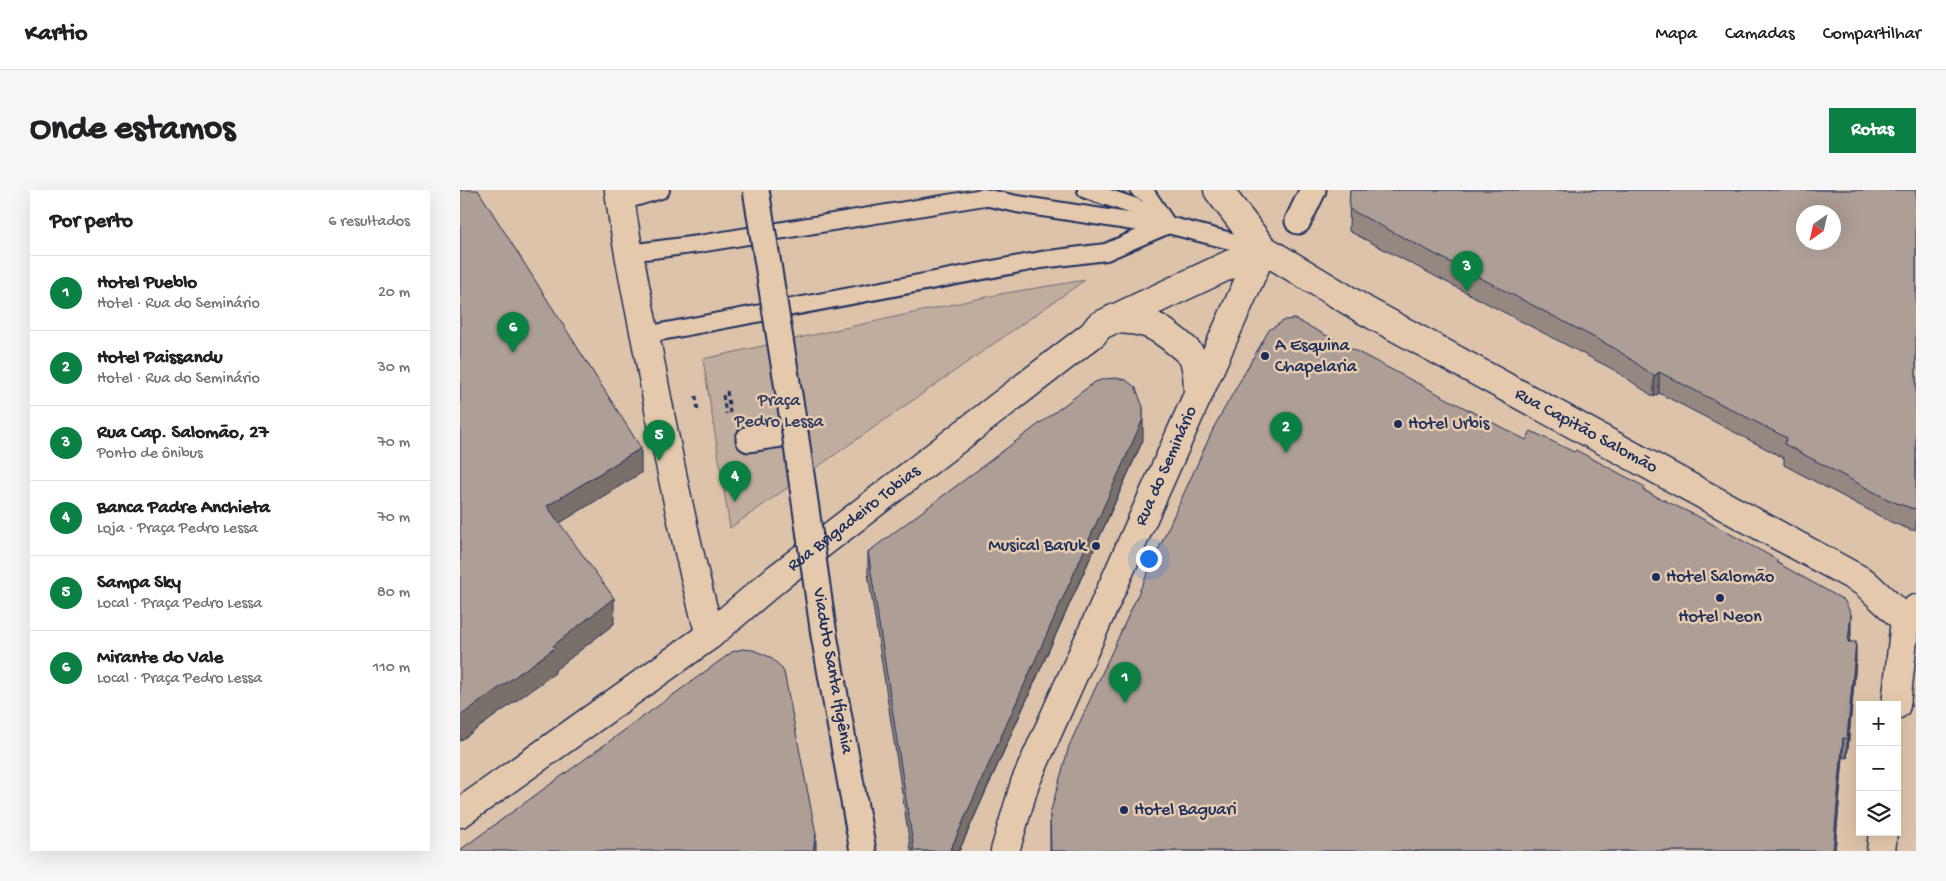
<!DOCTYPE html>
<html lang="pt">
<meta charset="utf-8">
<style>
:root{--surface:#fff;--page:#f6f6f6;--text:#202124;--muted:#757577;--line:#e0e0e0;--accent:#0b8043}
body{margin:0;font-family:"Gochi Hand",sans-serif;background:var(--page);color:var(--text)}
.controls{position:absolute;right:15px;bottom:15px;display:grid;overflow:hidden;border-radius:0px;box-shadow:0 5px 20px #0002}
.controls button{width:45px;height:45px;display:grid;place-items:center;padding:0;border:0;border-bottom:1px solid var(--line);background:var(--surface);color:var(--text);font:25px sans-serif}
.compass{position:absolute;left:1336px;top:15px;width:45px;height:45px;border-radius:50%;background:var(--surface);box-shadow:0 5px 20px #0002;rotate:214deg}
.you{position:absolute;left:688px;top:368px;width:18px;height:18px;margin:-12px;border:4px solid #fff;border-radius:50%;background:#1a73e8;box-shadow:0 0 0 8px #1a73e833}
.badge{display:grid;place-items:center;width:32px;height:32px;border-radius:50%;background:var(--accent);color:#fff;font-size:16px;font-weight:700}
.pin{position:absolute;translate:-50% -41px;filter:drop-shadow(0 1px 2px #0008)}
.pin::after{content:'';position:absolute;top:26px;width:18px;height:15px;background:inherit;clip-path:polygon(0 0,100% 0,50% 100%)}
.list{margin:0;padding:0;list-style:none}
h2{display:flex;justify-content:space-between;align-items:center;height:65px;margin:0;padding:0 20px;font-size:21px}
h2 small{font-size:16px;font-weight:400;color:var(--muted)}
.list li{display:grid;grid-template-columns:32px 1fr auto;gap:15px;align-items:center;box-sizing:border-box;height:75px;padding:0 20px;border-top:1px solid var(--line)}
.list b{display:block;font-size:19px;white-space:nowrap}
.list p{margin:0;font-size:16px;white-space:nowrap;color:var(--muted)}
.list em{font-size:16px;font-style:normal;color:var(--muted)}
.icon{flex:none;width:28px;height:28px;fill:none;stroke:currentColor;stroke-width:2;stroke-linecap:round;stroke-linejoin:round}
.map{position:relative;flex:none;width:1456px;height:661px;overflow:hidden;border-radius:0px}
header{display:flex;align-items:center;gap:30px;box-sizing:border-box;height:70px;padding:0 25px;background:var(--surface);border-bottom:1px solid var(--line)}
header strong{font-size:24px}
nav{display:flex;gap:28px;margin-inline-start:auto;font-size:18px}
.intro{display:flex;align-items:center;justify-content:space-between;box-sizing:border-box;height:120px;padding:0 30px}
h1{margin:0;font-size:35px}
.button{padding:12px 22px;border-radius:0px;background:var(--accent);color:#fff;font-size:18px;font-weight:700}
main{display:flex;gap:30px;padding:0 30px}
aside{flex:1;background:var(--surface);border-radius:0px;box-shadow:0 5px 20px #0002}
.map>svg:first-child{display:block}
.green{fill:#c0ad9d;stroke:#6e6e7e}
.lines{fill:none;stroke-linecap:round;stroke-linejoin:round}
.service-casing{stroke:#1b2f5e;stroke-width:20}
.pedestrian-casing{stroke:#1b2f5e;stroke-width:29}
.minor-casing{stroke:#1b2f5e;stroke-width:31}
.tertiary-casing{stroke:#1b2f5e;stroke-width:31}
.secondary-casing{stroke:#1b2f5e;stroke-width:31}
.path{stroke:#1b2f5e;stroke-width:3;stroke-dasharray:5 4;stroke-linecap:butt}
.service{stroke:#e4c9ac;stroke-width:16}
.pedestrian{stroke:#e4c9ac;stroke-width:25}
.minor{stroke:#e4c9ac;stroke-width:28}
.tertiary{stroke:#e4c9ac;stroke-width:28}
.secondary{stroke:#e4c9ac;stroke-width:28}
.pedestrian-bridge-casing{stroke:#1b2f5e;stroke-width:29;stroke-linecap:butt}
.pedestrian-bridge{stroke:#e4c9ac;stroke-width:25}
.wall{fill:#958881;stroke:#1b2f5e}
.shaded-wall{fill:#796f69;stroke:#1b2f5e}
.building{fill:#ad9e96;stroke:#1b2f5e;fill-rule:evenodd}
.poi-dot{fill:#1b2f5e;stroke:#e4c9ac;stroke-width:2}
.labels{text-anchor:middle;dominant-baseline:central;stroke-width:5;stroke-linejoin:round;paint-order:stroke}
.poi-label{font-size:18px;fill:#1b2f5e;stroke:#e4c9ac;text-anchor:start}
.park-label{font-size:18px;fill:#2c3c64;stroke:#e4c9ac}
.street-label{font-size:18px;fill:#1b2f5e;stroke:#e4c9ac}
</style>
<header>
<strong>Kartio</strong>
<nav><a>Mapa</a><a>Camadas</a><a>Compartilhar</a></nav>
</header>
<div class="intro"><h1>Onde estamos</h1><a class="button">Rotas</a></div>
<main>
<aside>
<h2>Por perto<small>6 resultados</small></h2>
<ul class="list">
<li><span class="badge">1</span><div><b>Hotel Pueblo</b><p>Hotel · Rua do Seminário</p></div><em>20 m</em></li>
<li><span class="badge">2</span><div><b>Hotel Paissandu</b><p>Hotel · Rua do Seminário</p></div><em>30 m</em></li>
<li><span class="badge">3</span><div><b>Rua Cap. Salomão, 27</b><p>Ponto de ônibus</p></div><em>70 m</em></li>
<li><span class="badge">4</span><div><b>Banca Padre Anchieta</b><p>Loja · Praça Pedro Lessa</p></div><em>70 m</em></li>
<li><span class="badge">5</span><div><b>Sampa Sky</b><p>Local · Praça Pedro Lessa</p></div><em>80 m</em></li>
<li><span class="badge">6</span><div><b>Mirante do Vale</b><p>Local · Praça Pedro Lessa</p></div><em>110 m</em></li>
</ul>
</aside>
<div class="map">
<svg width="1456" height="661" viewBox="0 0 1456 661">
<rect width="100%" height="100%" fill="#dcc3a9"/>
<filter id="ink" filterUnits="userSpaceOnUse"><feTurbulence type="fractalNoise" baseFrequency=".02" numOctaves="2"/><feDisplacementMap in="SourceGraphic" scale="10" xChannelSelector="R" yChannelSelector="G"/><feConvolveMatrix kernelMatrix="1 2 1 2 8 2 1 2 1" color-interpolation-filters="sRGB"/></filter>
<g filter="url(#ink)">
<!-- green -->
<path class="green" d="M625,90L270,338L243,169L540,104Z"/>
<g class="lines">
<!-- service casing -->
<g class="service-casing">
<g id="service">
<path d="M626,0L676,17L701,32"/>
<path d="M679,0L687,4L707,34"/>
<path d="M161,12L201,0"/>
<path d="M169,63L239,54L524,7L557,14L674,32L708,35L802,59"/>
<path d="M185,145L581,70L646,62L706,36"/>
</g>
</g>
<!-- pedestrian casing -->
<g class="pedestrian-casing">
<g id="pedestrian">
<path d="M838,31L853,0"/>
<path d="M289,249L335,242"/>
<path d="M364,445L403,661"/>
</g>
</g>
<!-- minor casing -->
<g class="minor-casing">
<g id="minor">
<path d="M159,0C166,57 179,115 190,171C207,263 225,354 250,445"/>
<path id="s1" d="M545,661L565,593L803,59"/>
</g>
</g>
<!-- tertiary casing -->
<g class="tertiary-casing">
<g id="tertiary">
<path d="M654,129C685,130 694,133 718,153C723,157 731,163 734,170C738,181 738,193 738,204"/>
<path id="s2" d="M0,623L250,445L317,388L633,144L639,136L803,59"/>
</g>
</g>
<!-- secondary casing -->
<g class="secondary-casing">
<g id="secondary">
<path id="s3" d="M758,0L803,59L906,121L1404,392L1445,430"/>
<path d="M1436,515L1445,430L1456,419"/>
<path d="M1421,661L1423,642"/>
</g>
</g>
<!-- path -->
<g class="path">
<path d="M267,201L270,223"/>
<path d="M263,205L266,224"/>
<path d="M236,206L238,222"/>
</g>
<!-- service -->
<use href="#service" class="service"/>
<!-- pedestrian -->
<use href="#pedestrian" class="pedestrian"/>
<!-- minor -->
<use href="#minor" class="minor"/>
<!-- tertiary -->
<use href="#tertiary" class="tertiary"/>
<!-- secondary -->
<use href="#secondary" class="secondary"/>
<!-- pedestrian-bridge casing -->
<g class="pedestrian-bridge-casing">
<path id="pedestrian-bridge" d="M296,0L335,242L364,445"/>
</g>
<!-- pedestrian-bridge -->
<use href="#pedestrian-bridge" class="pedestrian-bridge"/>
</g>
<!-- wall -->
<g class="wall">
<path d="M890,0H1456V340H1451L1431,332L1324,275V268L1199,203L1194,207L1156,181L889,41Z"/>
<path d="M683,250L499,661H451L408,383V362Z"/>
<path d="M1066,250L1185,301L1318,373L1391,443L1390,452L1396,471L1387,568L1383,567L1375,661H590V624Z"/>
</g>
<!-- shaded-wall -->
<g class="shaded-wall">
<path d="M1199,182V203L1194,207V186Z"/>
<path d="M683,217V250L678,261L499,661H490Z"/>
<path d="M181,258V283L87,341V316Z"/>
<path d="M154,408V434L95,480V483L0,551V526Z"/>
<path d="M1391,424V443L1388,470V452Z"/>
<path d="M1396,452V471L1387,568V549Z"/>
<path d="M1383,548V567L1375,661H1373Z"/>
<path d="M356,644V661H353Z"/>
</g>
<!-- building -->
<g class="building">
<path d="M0,0H18L181,258L87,316L154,408L93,456L95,458L0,526Z"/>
<path d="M890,0H1456V319L1451,318L1431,311L1324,254L1327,248L1199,182L1194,186L1156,159L889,19ZM1344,22H1374V52H1344Z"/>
<path d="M835,129L1066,250L1071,241L1114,262L1116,260L1185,297L1183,300L1241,328L1318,370L1316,372L1384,410L1391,424L1388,452H1396L1387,549L1383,548L1373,661H591L590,624L609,556L755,235L809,140L825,130Z"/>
<path d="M656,188L666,190L676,198L683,217V229L678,240L490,661H454L408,362L635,192L644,189Z"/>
<path d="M282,459L293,460L310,467L320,476L324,482L356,644L353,661H0V660L272,462Z"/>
</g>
</g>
<!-- markers -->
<g class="poi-dot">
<circle cx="805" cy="166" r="5"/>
<circle cx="938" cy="234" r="5"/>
<circle cx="636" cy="356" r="5"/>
<circle cx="1196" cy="387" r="5"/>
<circle cx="1260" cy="408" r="5"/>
<circle cx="664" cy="620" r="5"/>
</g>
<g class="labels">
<!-- poi labels -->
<g class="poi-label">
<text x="815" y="156">A Esquina<tspan x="815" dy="21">Chapelaria</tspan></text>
<text x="948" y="234">Hotel Urbis</text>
<text x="626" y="356" text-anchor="end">Musical Baruk</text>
<text x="1206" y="387">Hotel Salomão</text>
<text x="1260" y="427" text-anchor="middle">Hotel Neon</text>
<text x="674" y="620">Hotel Baguari</text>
</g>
<!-- park labels -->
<g class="park-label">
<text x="319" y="211">Praça<tspan x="319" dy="21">Pedro Lessa</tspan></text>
</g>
<!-- street labels -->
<g class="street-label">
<text stroke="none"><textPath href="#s3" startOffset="445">Rua Capitão Salomão</textPath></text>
<text stroke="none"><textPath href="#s1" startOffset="418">Rua do Seminário</textPath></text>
<text stroke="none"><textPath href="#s2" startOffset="492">Rua Brigadeiro Tobias</textPath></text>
<text transform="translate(372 481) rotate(80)">Viaduto Santa Ifigênia</text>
</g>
</g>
</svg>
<div class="controls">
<button>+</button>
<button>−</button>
<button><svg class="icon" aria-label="layers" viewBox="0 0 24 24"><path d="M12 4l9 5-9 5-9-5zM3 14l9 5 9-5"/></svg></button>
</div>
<svg class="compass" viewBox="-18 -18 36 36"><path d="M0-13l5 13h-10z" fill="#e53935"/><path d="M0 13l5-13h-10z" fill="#757577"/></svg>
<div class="you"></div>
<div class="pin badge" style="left:665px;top:513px">1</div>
<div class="pin badge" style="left:826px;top:263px">2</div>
<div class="pin badge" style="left:1007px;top:102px">3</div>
<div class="pin badge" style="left:275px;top:312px">4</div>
<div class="pin badge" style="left:199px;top:271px">5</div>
<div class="pin badge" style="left:53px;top:163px">6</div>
</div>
</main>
